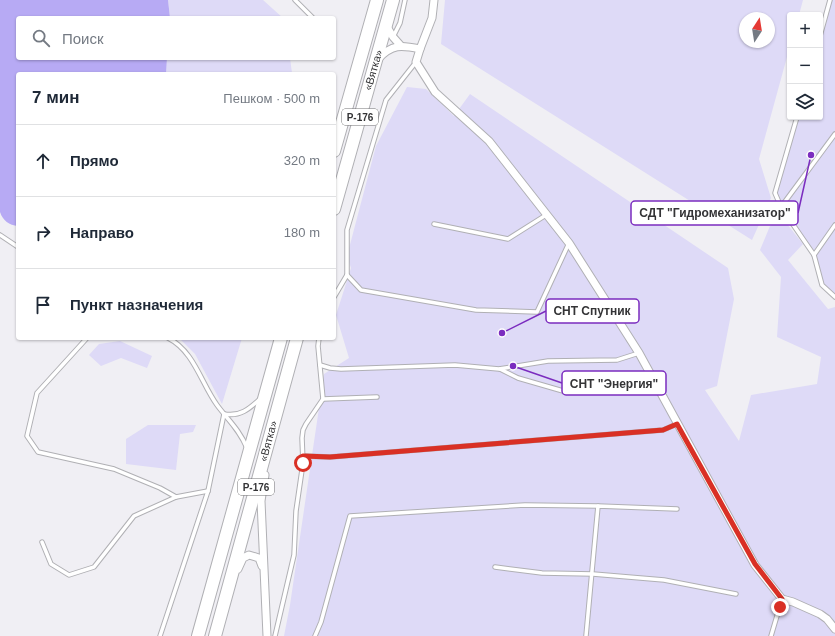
<!DOCTYPE html>
<html lang="ru">
<meta charset="utf-8">
<style>
:root{--surface:#fff;--page:#f6f6f7;--text:#1f2937;--muted:#747a83;--line:#e0e1e3}
body{margin:0;font-family:Helvetica,sans-serif;background:var(--page);color:var(--text)}
.controls{position:absolute;right:12px;top:12px;display:grid;overflow:hidden;border-radius:4px;box-shadow:0 1px 3px #0004}
.controls button{width:36px;height:36px;display:grid;place-items:center;padding:0;border:0;border-bottom:1px solid var(--line);background:var(--surface);color:var(--text);font:20px sans-serif}
.compass{position:absolute;left:739px;top:12px;width:36px;height:36px;border-radius:50%;background:var(--surface);box-shadow:0 1px 3px #0004;rotate:12deg}
.stop{position:absolute;width:12px;height:12px;margin:-9px;border:3px solid #d93025;border-radius:50%;background:#fff}
.stop.end{background:#d93025;border-color:#fff;box-shadow:0 1px 4px #0008}
.list{margin:0;padding:0;list-style:none}
h2{display:flex;justify-content:space-between;align-items:center;height:52px;margin:0;padding:0 16px;font-size:17px}
h2 small{font-size:13px;font-weight:400;color:var(--muted)}
.list li{display:grid;grid-template-columns:26px 1fr auto;gap:12px;align-items:center;box-sizing:border-box;height:72px;padding:0 16px;border-top:1px solid var(--line)}
.list b{display:block;font-size:15px;white-space:nowrap}
.list em{font-size:13px;font-style:normal;color:var(--muted)}
.icon{flex:none;width:22px;height:22px;fill:none;stroke:currentColor;stroke-width:2;stroke-linecap:round;stroke-linejoin:round}
.map{position:relative;flex:none;width:835px;height:636px;overflow:hidden}
.search{position:absolute;background:var(--surface);box-shadow:0 1px 3px #0004;left:16px;top:16px;width:320px;height:44px;display:flex;align-items:center;gap:10px;box-sizing:border-box;padding:0 14px;border-radius:4px;color:var(--muted);font-size:15px}
.panel{position:absolute;background:var(--surface);box-shadow:0 1px 3px #0004;left:16px;top:72px;width:320px;height:268px;border-radius:4px}
.map>svg:first-child{display:block}
.green{fill:#dedaf7;fill-rule:evenodd}
.water{fill:#b7aaf4}
.lines{fill:none;stroke-linecap:round;stroke-linejoin:round}
.service-casing{stroke:#b0b0b4;stroke-width:5.5}
.minor-casing{stroke:#b0b0b4;stroke-width:9}
.trunk-casing{stroke:#b0b0b4;stroke-width:14}
.service{stroke:#fff;stroke-width:3.5}
.minor{stroke:#fff;stroke-width:7}
.trunk{stroke:#fff;stroke-width:12}
.route{stroke:#d93025;stroke-width:5}
.labels{text-anchor:middle;dominant-baseline:central;stroke-width:3;stroke-linejoin:round;paint-order:stroke}
.shield{fill:#fff;stroke:#717172;stroke-width:1}
.shield-label{font-size:10px;font-weight:bold;fill:#343436}
.street-label{font-size:11px;fill:#343436;stroke:#fff}
.leader{fill:none;stroke:#7b2cbf;stroke-width:1.5}
.callout-dot{fill:#7b2cbf;stroke:#fff;stroke-width:1.5}
.callout{fill:#fff;stroke:#7b2cbf;stroke-width:1.5}
.callout-label{font-size:12px;text-anchor:middle;font-weight:bold;fill:#343436}
</style>
<div class="map">
<svg width="835" height="636" viewBox="0 0 835 636">
<rect width="100%" height="100%" fill="#f0eff4"/>
<!-- green -->
<g class="green">
<path d="M168,0H263L283,18H170Z"/>
<path d="M445,0H803L799,15H790V46L759,159L771,198L752,240L441,44ZM745,18H769V42H745Z"/>
<path d="M830,0H835V297L822,285L814,255L781,207L775,193L797,117H820V36Z"/>
<path d="M167,58H290L292,73L291,74H166Z"/>
<path d="M407,87L426,89L454,116L470,94L728,268L734,299L717,386L705,390L739,441L751,395L817,384L821,357L777,337L781,277L760,250L770,226L783,219L803,244L788,260L828,309L835,307V636H284L290,605L324,374L349,358L336,315L351,268L347,256L376,146Z"/>
<path d="M179,338H242L222,404L195,354Z"/>
<path d="M120,341L152,356L147,368L121,358L101,366L89,355L99,344Z"/>
<path d="M148,425H196L193,432L180,434L176,470L126,464V439Z"/>
</g>
<!-- water -->
<path class="water" d="M0,0H168L170,18H18V58H167L166,74H18V226C9,225 3,221 0,212Z"/>
<g class="lines">
<!-- service casing -->
<g class="service-casing">
<g id="service">
<path d="M295,0L313,18"/>
<path d="M820,36L830,0"/>
<path d="M393,37L400,23L405,0"/>
<path d="M797,117L775,193L781,207L814,255L822,285L835,297"/>
<path d="M781,207L835,134"/>
<path d="M434,224L508,239L546,215"/>
<path d="M0,235L18,247"/>
<path d="M814,255L835,225"/>
<path d="M347,275L361,290L476,310L537,312L569,243"/>
<path d="M334,297L347,275V230L386,100L416,62"/>
<path d="M87,338L37,393L27,436L38,452L114,469L160,488L176,497L208,491"/>
<path d="M168,338C194,351 201,383 217,405C228,420 239,429 247,448"/>
<path d="M320,365L330,368L341,369L455,365L499,369L548,361L617,360L639,353"/>
<path d="M500,369L518,378L563,391"/>
<path d="M323,399L377,397"/>
<path d="M224,414C240,417 249,409 260,399"/>
<path d="M303,456L330,457L663,430L677,424"/>
<path d="M42,542L51,564L69,575L94,567L134,516L176,497"/>
<path d="M495,567L542,573L593,574L664,580L736,594"/>
<path d="M160,636L208,491L224,414"/>
<path d="M275,636L294,555L296,511L303,463L302,438L303,430L306,424L323,399L318,346L319,338"/>
<path d="M315,636L321,622L350,516L525,505L598,506"/>
<path d="M586,636L598,506L677,509"/>
<path d="M771,636L782,599"/>
</g>
</g>
<!-- minor casing -->
<g class="minor-casing">
<g id="minor">
<path d="M386,25L393,37L401,46"/>
<path d="M420,49L416,62L435,92L489,141L569,243L639,353L755,565L782,599L793,602L820,614L827,619L835,629"/>
<path d="M378,59C392,44 401,45 420,49L432,18L434,0"/>
<path d="M265,475L261,501L267,636"/>
<path d="M238,569L243,558L249,555L259,558L262,566"/>
</g>
</g>
<!-- trunk casing -->
<g class="trunk-casing">
<g id="trunk">
<path d="M334,151L377,0"/>
<path d="M334,209L393,0"/>
<path d="M198,636L281,338"/>
<path d="M215,636L297,338"/>
</g>
</g>
<!-- service -->
<use href="#service" class="service"/>
<!-- minor -->
<use href="#minor" class="minor"/>
<!-- trunk -->
<use href="#trunk" class="trunk"/>
</g>
<g class="lines">
<!-- route -->
<path class="route" d="M303,463V456L330,457L663,430L677,424L755,564L782,599L780,607"/>
</g>
<g class="labels">
<!-- shield labels -->
<g class="shield">
<rect x="342" y="109" width="36" height="16" rx="3"/>
<rect x="238" y="479" width="36" height="16" rx="3"/>
</g>
<g class="shield-label">
<text x="360" y="117">Р-176</text>
<text x="256" y="487">Р-176</text>
</g>
<!-- street labels -->
<g class="street-label">
<text transform="translate(373 70) rotate(-74)">«Вятка»</text>
<text transform="translate(268 441) rotate(-75)">«Вятка»</text>
</g>
</g>
<!-- callouts -->
<path class="leader" d="M811 155L798 213M502 333L546 311M513 366L562 383"/>
<g class="callout-dot">
<circle cx="811" cy="155" r="4"/>
<circle cx="502" cy="333" r="4"/>
<circle cx="513" cy="366" r="4"/>
</g>
<g class="callout">
<rect x="631" y="201" width="167" height="24" rx="4"/>
<rect x="546" y="299" width="93" height="24" rx="4"/>
<rect x="562" y="371" width="104" height="24" rx="4"/>
</g>
<g class="callout-label">
<text x="715" y="217">СДТ "Гидромеханизатор"</text>
<text x="592" y="315">СНТ Спутник</text>
<text x="614" y="388">СНТ "Энергия"</text>
</g>
</svg>
<div class="controls">
<button>+</button>
<button>−</button>
<button><svg class="icon" aria-label="layers" viewBox="0 0 24 24"><path d="M12 4l9 5-9 5-9-5zM3 14l9 5 9-5"/></svg></button>
</div>
<svg class="compass" viewBox="-18 -18 36 36"><path d="M0-13l5 13h-10z" fill="#e53935"/><path d="M0 13l5-13h-10z" fill="#747a83"/></svg>
<div class="stop" style="left:303px;top:463px"></div>
<div class="stop end" style="left:780px;top:607px"></div>
<div class="search"><svg class="icon" aria-label="search" viewBox="0 0 24 24"><circle cx="10" cy="10" r="6"/><path d="M15 15l6 6"/></svg>Поиск</div>
<section class="panel">
<h2>7 мин<small>Пешком · 500 m</small></h2>
<ul class="list">
<li><svg class="icon" aria-label="ahead" viewBox="0 0 24 24"><path d="M12 20V5M6 11l6-6 6 6"/></svg><div><b>Прямо</b></div><em>320 m</em></li>
<li><svg class="icon" aria-label="right" viewBox="0 0 24 24"><path d="M7 20v-9h11M14 6l5 5-5 5"/></svg><div><b>Направо</b></div><em>180 m</em></li>
<li><svg class="icon" aria-label="arrive" viewBox="0 0 24 24"><path d="M6 21V4h12l-3 4 3 4H6"/></svg><div><b>Пункт назначения</b></div></li>
</ul>
</section>
</div>
